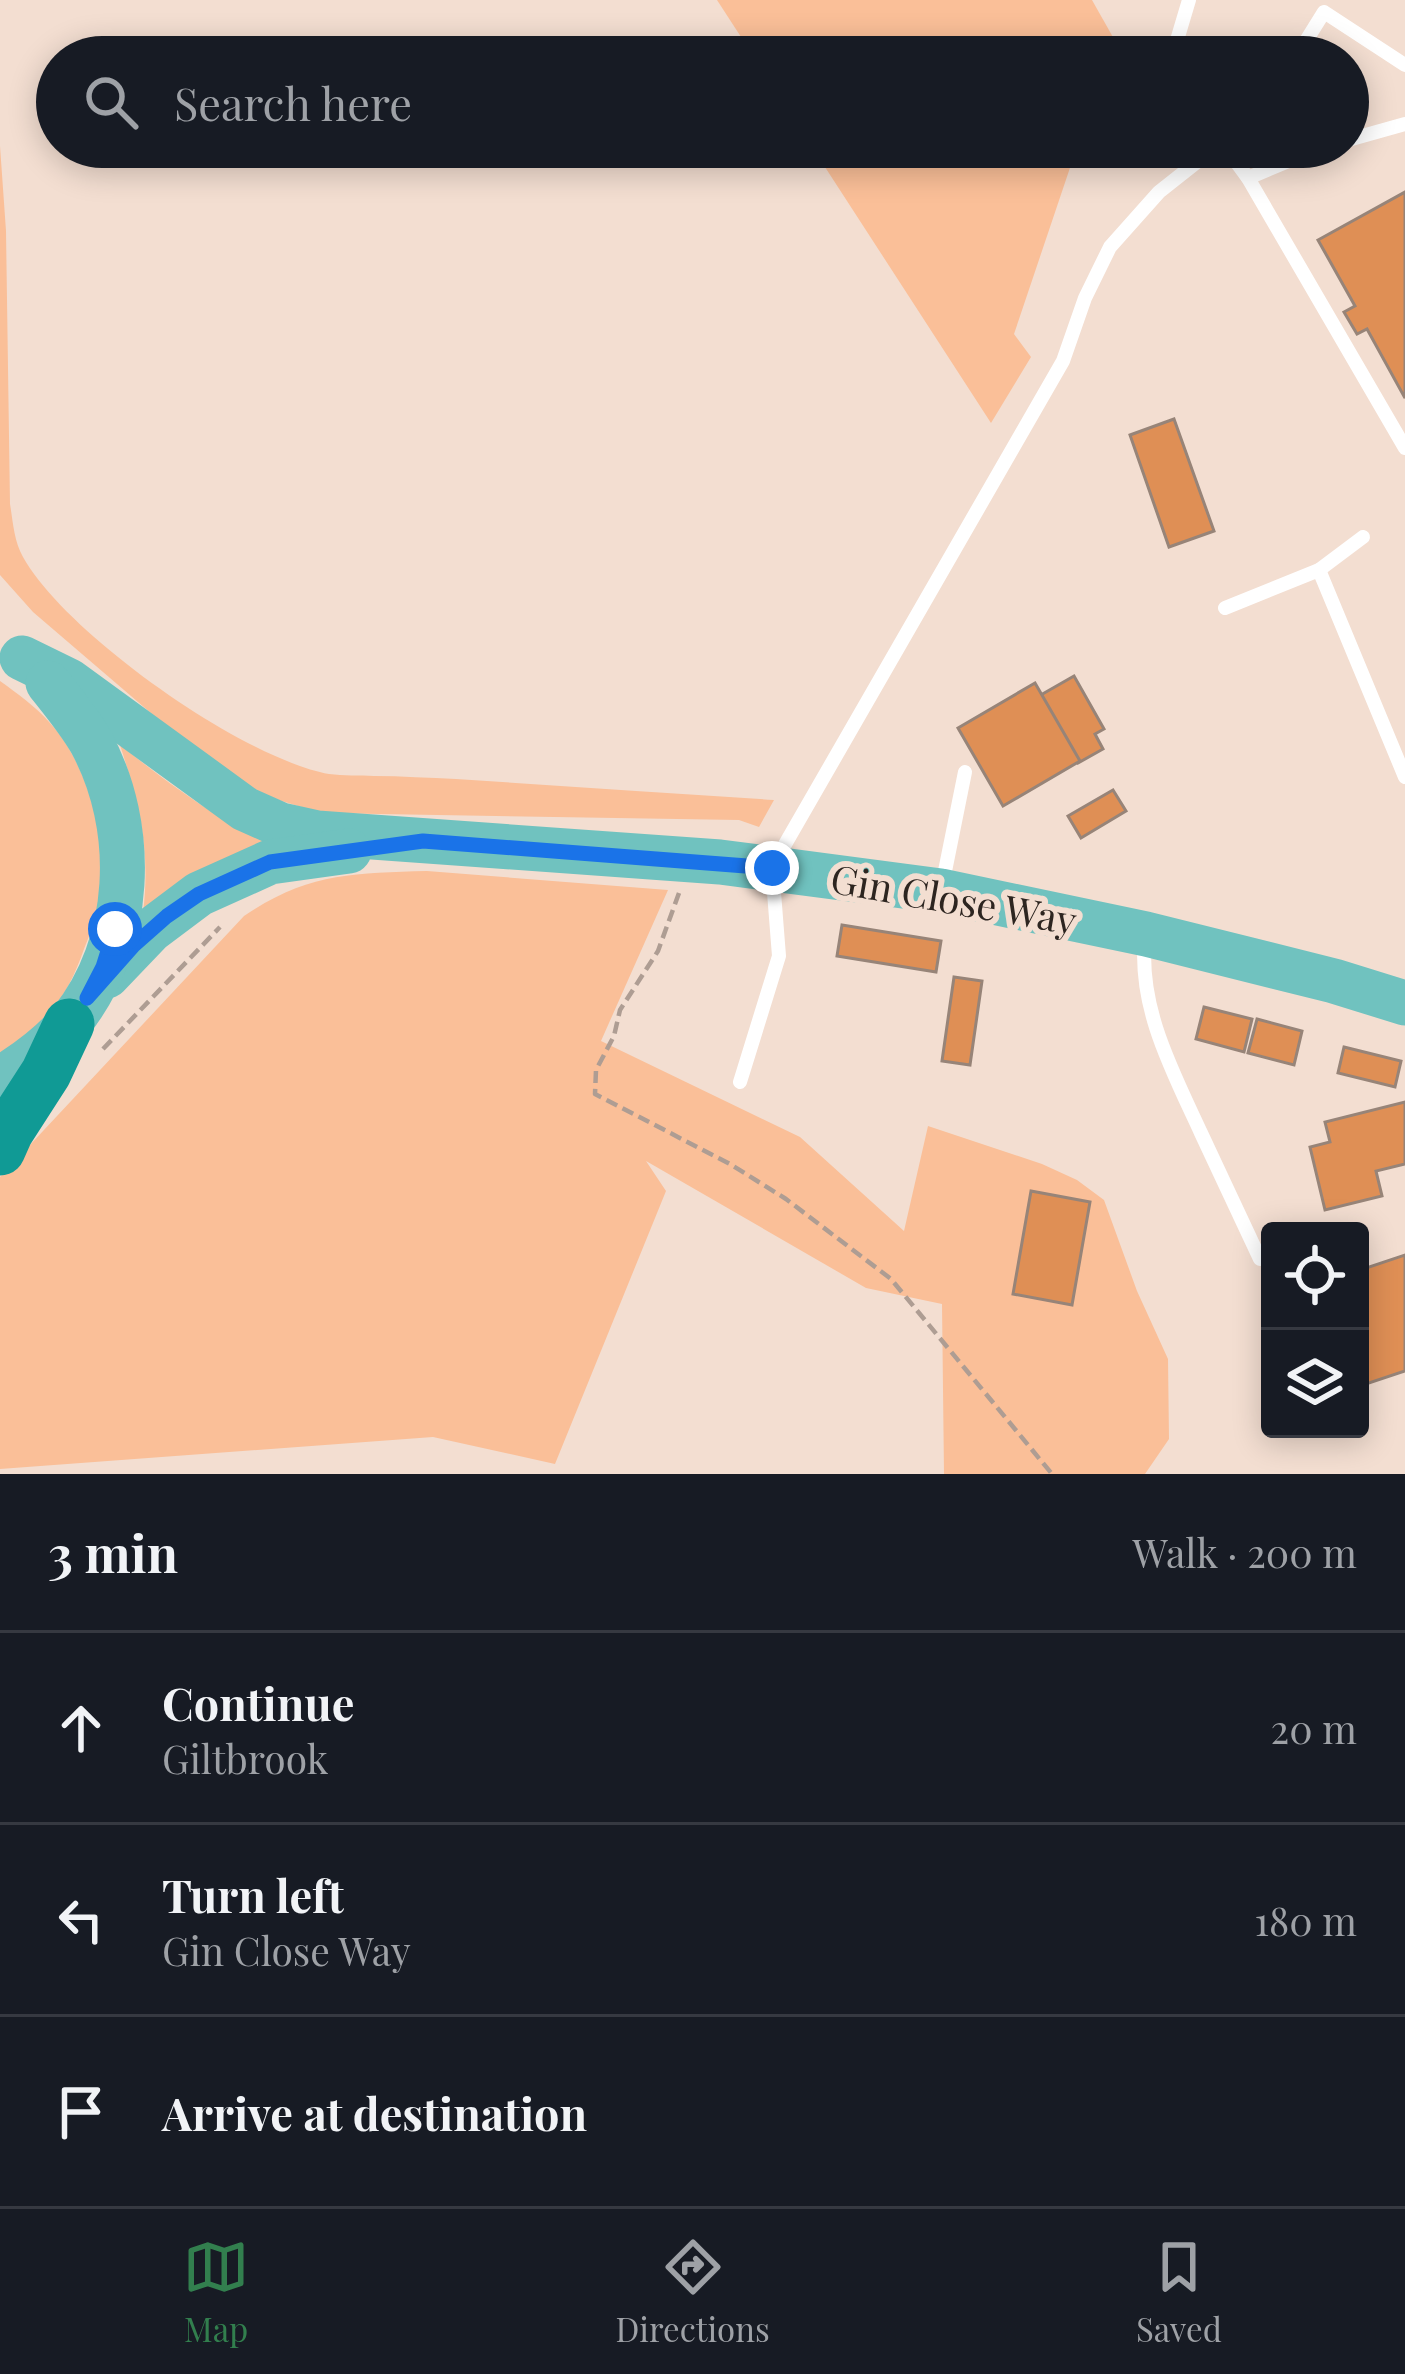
<!DOCTYPE html>
<meta charset="utf-8">
<style>
:root{--surface:#171b24;--page:#242831;--text:#f1f3f6;--muted:#9ea1a6;--line:#363941;--accent:#327f4e}
body{margin:0;font-family:"Playfair Display",serif;background:var(--page);color:var(--text)}
.controls{position:absolute;right:36px;bottom:36px;display:grid;overflow:hidden;border-radius:12px;box-shadow:0 6px 30px #0003}
.controls button{width:108px;height:108px;display:grid;place-items:center;padding:0;border:0;border-bottom:3px solid var(--line);background:var(--surface);color:var(--text);font:60px sans-serif}
.stop{position:absolute;width:36px;height:36px;margin:-27px;border:9px solid #1a73e8;border-radius:50%;background:#fff}
.stop.end{background:#1a73e8;border-color:#fff;box-shadow:0 3px 12px #0008}
.list{margin:0;padding:0;list-style:none}
h2{display:flex;justify-content:space-between;align-items:center;height:156px;margin:0;padding:0 48px;font-size:51px}
h2 small{font-size:39px;font-weight:400;color:var(--muted)}
.list li{display:grid;grid-template-columns:78px 1fr auto;gap:36px;align-items:center;box-sizing:border-box;height:192px;padding:0 48px;border-top:3px solid var(--line)}
.list b{display:block;font-size:45px;white-space:nowrap}
.list p{margin:0;font-size:39px;white-space:nowrap;color:var(--muted)}
.list em{font-size:39px;font-style:normal;color:var(--muted)}
.icon{flex:none;width:66px;height:66px;fill:none;stroke:currentColor;stroke-width:2;stroke-linecap:round;stroke-linejoin:round}
.map{position:relative;flex:none;width:1405px;height:1474px;overflow:hidden}
.search{position:absolute;background:var(--surface);box-shadow:0 6px 30px #0003;left:36px;right:36px;top:36px;height:132px;display:flex;align-items:center;gap:30px;box-sizing:border-box;padding:0 42px;border-radius:66px;color:var(--muted);font-size:45px}
.sheet{height:732px;background:var(--surface)}
nav{display:flex;justify-content:space-around;align-items:center;box-sizing:border-box;height:168px;border-top:3px solid var(--line);background:var(--surface);font-size:33px;color:var(--muted)}
nav a{display:grid;justify-items:center;gap:6px}
nav .on{color:var(--accent)}
.map>svg:first-child{display:block}
.green{fill:#fabf98}
.building{fill:#df8f55;stroke:#978478;stroke-width:3}
.lines{fill:none;stroke-linecap:round;stroke-linejoin:round}
.path{stroke:#ae9d93;stroke-width:4.5;stroke-dasharray:12 6;stroke-linecap:butt}
.lane{stroke:#fff;stroke-width:14}
.primary{stroke:#70c2bf;stroke-width:45}
.highway{stroke:#109a95;stroke-width:51}
.route{stroke:#1a73e8;stroke-width:15}
.labels{text-anchor:middle;dominant-baseline:central;stroke-width:12;stroke-linejoin:round;paint-order:stroke}
.street-label{font-size:39px;fill:#2d2520;stroke:#f3ded1}
</style>
<div class="map">
<svg width="1405" height="1474" viewBox="0 0 1405 1474">
<rect width="100%" height="100%" fill="#f3ded1"/>
<!-- green -->
<g class="green">
<path d="M717,0H1092L1114,39L1108,57H754Z"/>
<path d="M0,146L6,231L10,504C13,522 14,541 23,557C65,633 243,759 329,774C343,776 360,775 374,776C402,776 429,778 456,779C562,786 668,793 774,800L759,827L739,820L321,813L262,795L208,762L33,612L0,575Z"/>
<path d="M812,147H1077L1014,334L1031,357L991,423Z"/>
<path d="M0,681C18,694 35,706 50,723C85,761 103,826 103,878C102,902 93,927 84,949C76,972 65,996 49,1014C35,1030 16,1043 0,1057Z"/>
<path d="M120,745C168,783 214,817 269,844L143,913C151,849 139,804 120,745Z"/>
<path d="M427,871L668,890L601,1041L800,1137L904,1231L928,1126L1042,1164L1077,1180L1104,1200L1137,1291L1168,1359L1169,1439L1145,1474H944L942,1304L866,1288L646,1161L666,1191L555,1464L433,1437L0,1469V1177L244,916C307,873 353,873 427,871Z"/>
</g>
<!-- building -->
<g class="building">
<path d="M1405,192V398L1367,329L1357,334L1344,312L1355,306L1318,240Z"/>
<path d="M1174,419L1214,531L1169,547L1130,435Z"/>
<path d="M1074,676L1104,729L1095,734L1103,749L1078,763L1039,696Z"/>
<path d="M1035,683L1080,761L1003,806L958,728Z"/>
<path d="M1113,790L1126,811L1081,838L1068,816Z"/>
<path d="M842,925L941,941L936,972L837,956Z"/>
<path d="M954,977L982,981L970,1065L942,1061Z"/>
<path d="M1204,1007L1252,1019L1244,1052L1196,1039Z"/>
<path d="M1257,1019L1302,1031L1294,1065L1248,1053Z"/>
<path d="M1344,1047L1401,1061L1395,1087L1338,1073Z"/>
<path d="M1405,1102V1164L1376,1171L1382,1196L1325,1210L1310,1147L1330,1142L1325,1122Z"/>
<path d="M1031,1191L1090,1202L1072,1305L1013,1294Z"/>
<path d="M1405,1255V1371L1360,1386V1270Z"/>
</g>
<g class="lines">
<!-- path -->
<g class="path">
<path d="M679,893L658,951L620,1010L614,1036L596,1070L595,1094L730,1164L786,1199L891,1279L1052,1474"/>
<path d="M103,1049L220,927"/>
</g>
<!-- lane -->
<g class="lane">
<path d="M1172,57L1189,0"/>
<path d="M1296,57L1324,12L1405,65"/>
<path d="M1348,140L1405,124"/>
<path d="M1136,156L1139,147"/>
<path d="M1248,178L1322,147"/>
<path d="M1319,570L1363,537"/>
<path d="M1225,608L1319,570L1405,777"/>
<path d="M942,886L965,772"/>
<path d="M1145,939C1138,1008 1173,1072 1201,1133C1221,1175 1240,1217 1260,1259"/>
<path d="M740,1082L779,956L772,867L1063,361L1085,298L1110,247L1159,192L1202,158L1229,152L1248,178L1405,448"/>
</g>
<!-- primary -->
<g class="primary">
<path d="M22,658L69,681L245,809L281,825L317,833L720,862L941,891L1146,934L1334,981L1405,1003"/>
<path d="M107,976L151,930L199,894L270,862L349,851"/>
<path d="M0,1079C26,1063 52,1044 71,1021C133,944 138,828 91,742C79,721 63,702 48,683"/>
</g>
<!-- highway -->
<path class="highway" d="M0,1150L8,1132L46,1073L69,1024"/>
</g>
<g class="lines">
<!-- route -->
<path class="route" d="M115,929L103,967L87,998L133,946L167,916L199,894L270,862L423,841L772,868"/>
</g>
<g class="labels">
<!-- street labels -->
<g class="street-label">
<text transform="translate(954 898) rotate(10)">Gin Close Way</text>
</g>
</g>
</svg>
<div class="controls">
<button><svg class="icon" aria-label="locate" viewBox="0 0 24 24"><circle cx="12" cy="12" r="6"/><path d="M12 2v4M12 18v4M2 12h4M18 12h4"/></svg></button>
<button><svg class="icon" aria-label="layers" viewBox="0 0 24 24"><path d="M12 4l9 5-9 5-9-5zM3 14l9 5 9-5"/></svg></button>
</div>
<div class="stop" style="left:115px;top:929px"></div>
<div class="stop end" style="left:772px;top:868px"></div>
<div class="search"><svg class="icon" aria-label="search" viewBox="0 0 24 24"><circle cx="10" cy="10" r="6"/><path d="M15 15l6 6"/></svg>Search here</div>
</div>
<section class="sheet">
<h2>3 min<small>Walk · 200 m</small></h2>
<ul class="list">
<li><svg class="icon" aria-label="ahead" viewBox="0 0 24 24"><path d="M12 20V5M6 11l6-6 6 6"/></svg><div><b>Continue</b><p>Giltbrook</p></div><em>20 m</em></li>
<li><svg class="icon" aria-label="left" viewBox="0 0 24 24"><path d="M17 20v-9H6M10 6l-5 5 5 5"/></svg><div><b>Turn left</b><p>Gin Close Way</p></div><em>180 m</em></li>
<li><svg class="icon" aria-label="arrive" viewBox="0 0 24 24"><path d="M6 21V4h12l-3 4 3 4H6"/></svg><div><b>Arrive at destination</b></div></li>
</ul>
</section>
<nav>
<a class="on"><svg class="icon" aria-label="map" viewBox="0 0 24 24"><path d="M3 6l6-2 6 2 6-2v14l-6 2-6-2-6 2zM9 4v14M15 6v14"/></svg>Map</a>
<a><svg class="icon" aria-label="directions" viewBox="0 0 24 24"><path d="M12 3l9 9-9 9-9-9zM9 14v-3h6M13 9l2 2-2 2"/></svg>Directions</a>
<a><svg class="icon" aria-label="saved" viewBox="0 0 24 24"><path d="M7 4h10v16l-5-4-5 4z"/></svg>Saved</a>
</nav>
